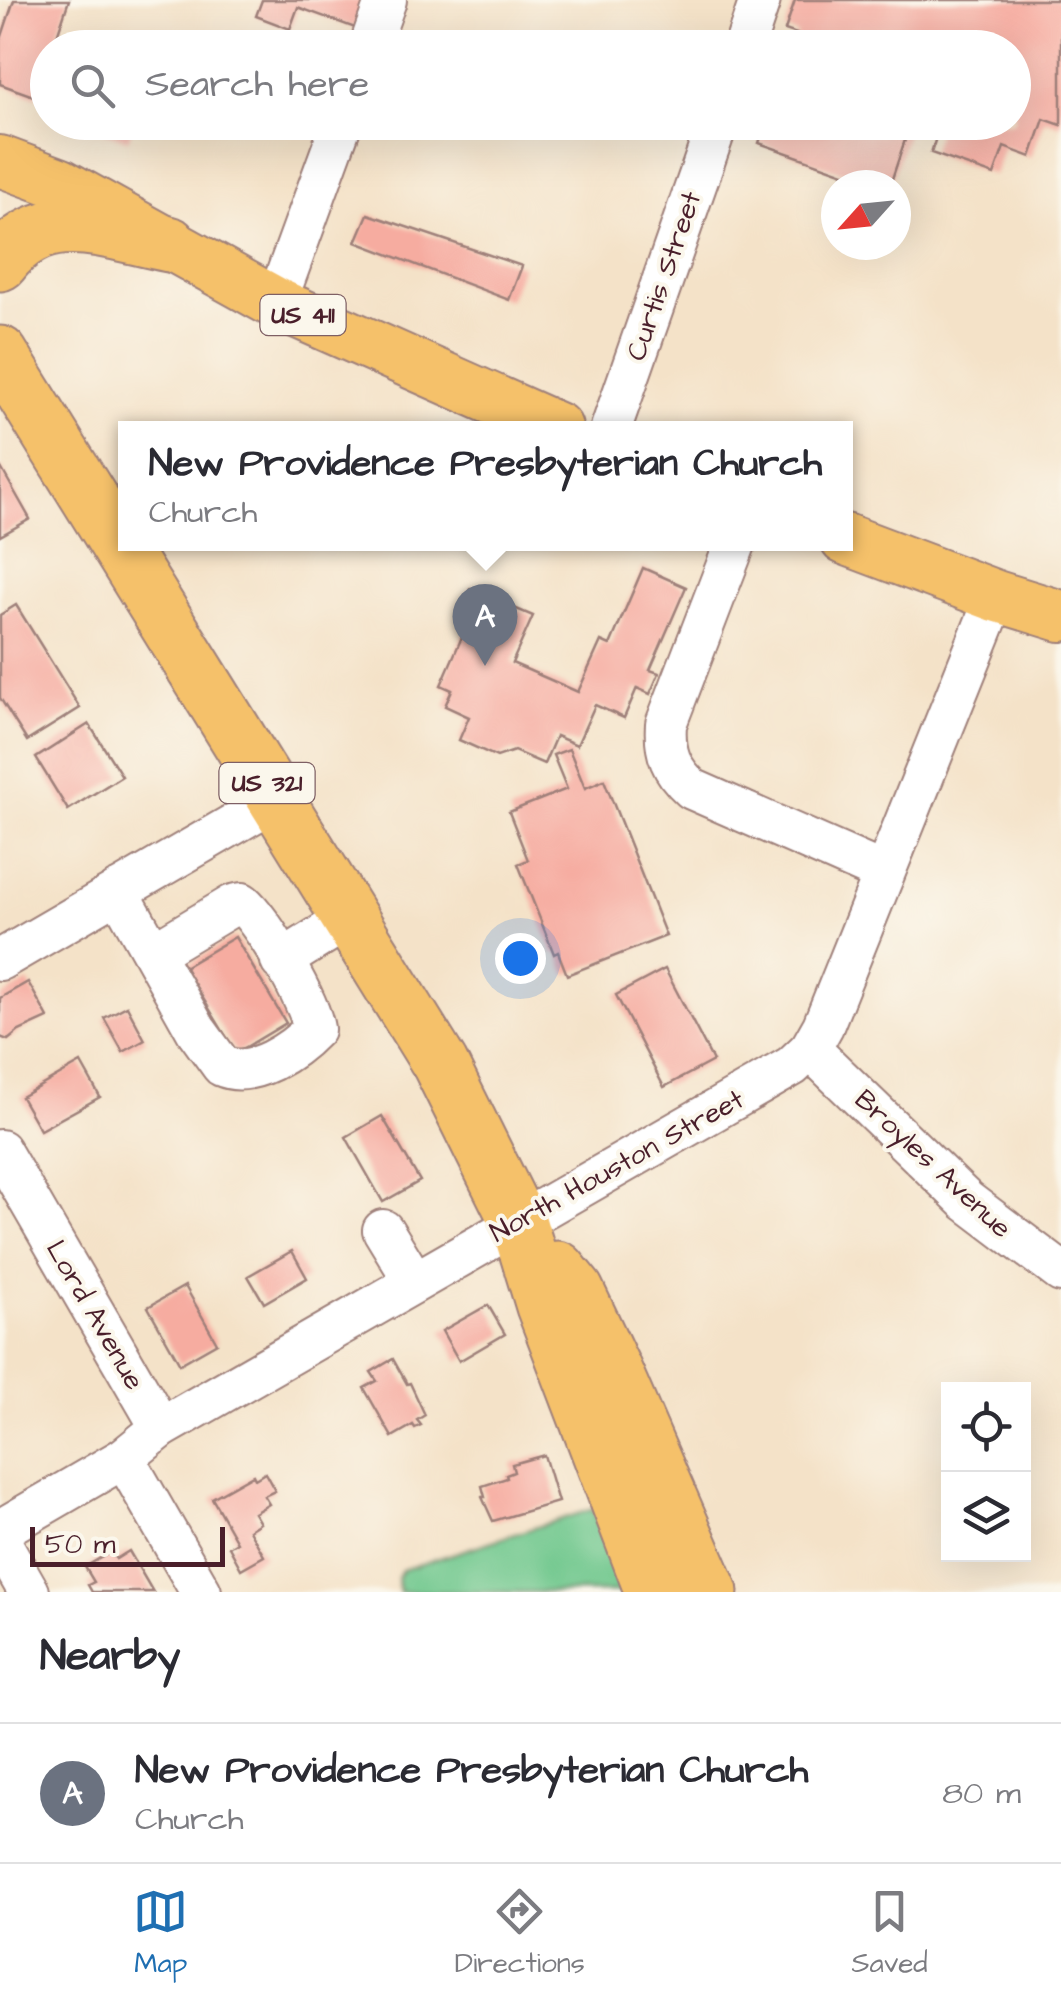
<!DOCTYPE html>
<style>
:root{--surface:#fff;--page:#f2f2f3;--text:#2b2b33;--muted:#7c7c81;--line:#e1e1e2;--accent:#1f6fb2}
body{margin:0;font-family:"Architects Daughter",sans-serif;background:var(--page);color:var(--text)}
.controls{position:absolute;right:30px;bottom:30px;display:grid;overflow:hidden;border-radius:0px;box-shadow:0 10px 40px #0002}
.controls button{width:90px;height:90px;display:grid;place-items:center;padding:0;border:0;border-bottom:2px solid var(--line);background:var(--surface);color:var(--text);font:50px sans-serif}
.compass{position:absolute;left:821px;top:170px;width:90px;height:90px;border-radius:50%;background:var(--surface);box-shadow:0 10px 40px #0002;rotate:243deg}
.scale{position:absolute;left:30px;bottom:25px;width:195px;box-sizing:border-box;padding-left:10px;border:5px solid #4a1f2b;border-top:0;font-size:28px;line-height:35px;white-space:nowrap;color:#4a1f2b;-webkit-text-stroke:8px #fbf7ec;paint-order:stroke}
.you{position:absolute;left:520px;top:958px;width:35px;height:35px;margin:-25px;border:8px solid #fff;border-radius:50%;background:#1a73e8;box-shadow:0 0 0 15px #1a73e833}
.badge{display:grid;place-items:center;width:65px;height:65px;border-radius:50%;background:var(--accent);color:#fff;font-size:32px;font-weight:700}
.pin{position:absolute;translate:-50% -82px;filter:drop-shadow(0 2px 5px #0008)}
.pin::after{content:'';position:absolute;top:52px;width:35px;height:30px;background:inherit;clip-path:polygon(0 0,100% 0,50% 100%)}
.popup{position:absolute;left:118px;top:421px;width:735px;height:130px;box-sizing:border-box;display:grid;place-content:center;border-radius:0px;background:var(--surface);filter:drop-shadow(0 2px 8px #0005);font-size:32px;white-space:nowrap;color:var(--muted)}
.popup b{font-size:38px;color:var(--text)}
.popup::after{content:'';position:absolute;left:50%;top:100%;margin-left:-20px;border:20px solid transparent;border-top-color:var(--surface)}
.list{margin:0;padding:0;list-style:none}
h2{display:flex;justify-content:space-between;align-items:center;height:130px;margin:0;padding:0 40px;font-size:42px}
h2 small{font-size:32px;font-weight:400;color:var(--muted)}
.list li{display:grid;grid-template-columns:65px 1fr auto;gap:30px;align-items:center;box-sizing:border-box;height:140px;padding:0 40px;border-top:2px solid var(--line)}
.list b{display:block;font-size:38px;white-space:nowrap}
.list p{margin:0;font-size:32px;white-space:nowrap;color:var(--muted)}
.list em{font-size:32px;font-style:normal;color:var(--muted)}
.icon{flex:none;width:55px;height:55px;fill:none;stroke:currentColor;stroke-width:2;stroke-linecap:round;stroke-linejoin:round}
.map{position:relative;flex:none;width:1061px;height:1592px;overflow:hidden}
.search{position:absolute;background:var(--surface);box-shadow:0 10px 40px #0002;left:30px;right:30px;top:30px;height:110px;display:flex;align-items:center;gap:25px;box-sizing:border-box;padding:0 35px;border-radius:55px;color:var(--muted);font-size:38px}
.sheet{height:270px;background:var(--surface)}
nav{display:flex;justify-content:space-around;align-items:center;box-sizing:border-box;height:140px;border-top:2px solid var(--line);background:var(--surface);font-size:28px;color:var(--muted)}
nav a{display:grid;justify-items:center;gap:5px}
nav .on{color:var(--accent)}
.map>svg:first-child{display:block}
.green{fill:#71c88e;stroke:#5e745c;stroke-width:2.5}
.building{fill:#f6aca0}
.lines{fill:none;stroke-linecap:round;stroke-linejoin:round}
.minor-casing{stroke:#9f807a;stroke-width:44}
.major-casing{stroke:#9f807a;stroke-width:54}
.highway-casing{stroke:#9f807a;stroke-width:59}
.minor{stroke:#fff;stroke-width:40}
.major{stroke:#f5c16b;stroke-width:50}
.highway{stroke:#f5c16b;stroke-width:55}
.labels{text-anchor:middle;dominant-baseline:central;stroke-width:8;stroke-linejoin:round;paint-order:stroke}
.shield{fill:#fbf7ec;stroke:#7f6065;stroke-width:2.5}
.shield-label{font-size:25px;font-weight:bold;fill:#4a1f2b}
.street-label{font-size:28px;fill:#4a1f2b;stroke:#fbf7ec}
</style>
<div class="map">
<svg width="1061" height="1592" viewBox="0 0 1061 1592">
<rect width="100%" height="100%" fill="#fbf7ec"/>
<filter id="ink" filterUnits="userSpaceOnUse"><feTurbulence type="fractalNoise" baseFrequency=".01" numOctaves="2"/><feDisplacementMap in="SourceGraphic" scale="20" xChannelSelector="R" yChannelSelector="G"/><feConvolveMatrix kernelMatrix="1 2 1 2 8 2 1 2 1" color-interpolation-filters="sRGB"/></filter>
<filter id="wash" filterUnits="userSpaceOnUse"><feTurbulence type="fractalNoise" baseFrequency=".0048" numOctaves="4" result="noise"/><feDisplacementMap in="SourceGraphic" scale="40" xChannelSelector="R" yChannelSelector="G"/><feGaussianBlur stdDeviation="2.25" result="paint"/><feColorMatrix in="noise" values="0 0 0 0 0 0 0 0 0 0 0 0 0 0 0 0 0 1.4 0 .05"/><feComposite in="paint" operator="in"/></filter>
<g filter="url(#wash)">
<rect width="100%" height="100%" fill="#f4e2c8"/>
<!-- green -->
<path class="green" d="M593,1509L622,1592H400L397,1579L402,1570Z"/>
<g id="blocks">
<!-- building -->
<g class="building">
<path d="M14,0H69L53,48H48V63L36,97L0,84V42Z"/>
<path d="M262,0H365L355,28L298,7L290,29L256,16Z"/>
<path d="M795,0H1061V125L1044,119L1031,157L1004,147L994,175L931,153L941,122H1014V48H792L797,34L785,30Z"/>
<path d="M117,33L156,47V48H112Z"/>
<path d="M87,122H134L128,140L86,126Z"/>
<path d="M766,122H911L890,185H878L759,143Z"/>
<path d="M368,214L522,266L509,300L356,242Z"/>
<path d="M0,466L30,519L0,536Z"/>
<path d="M643,568L686,587L650,670L659,673L650,694L637,688L624,718L595,705L577,745L556,736L544,764L514,751L497,757L459,740L469,717L445,706L452,690L441,685L469,621L458,616L470,589L533,616L512,663L578,692L601,641L610,645Z"/>
<path d="M16,605L80,708L27,741L0,698V615Z"/>
<path d="M89,724L122,776L68,810L36,758Z"/>
<path d="M569,749L585,788L604,780L666,936L567,975L558,952L554,954L518,864L528,860L509,812L567,789L553,755Z"/>
<path d="M235,937L286,1023L236,1053L184,967Z"/>
<path d="M665,969L713,1061L664,1087L616,995Z"/>
<path d="M28,982L48,1018L19,1031L8,1040L0,1037V998Z"/>
<path d="M127,1006L145,1040L123,1052L104,1018Z"/>
<path d="M81,1063L100,1097L40,1130L21,1097Z"/>
<path d="M382,1116L420,1181L383,1202L346,1137Z"/>
<path d="M292,1251L307,1278L264,1303L248,1276Z"/>
<path d="M185,1286L217,1343L180,1364L148,1307Z"/>
<path d="M488,1305L505,1334L459,1361L442,1331Z"/>
<path d="M393,1359L407,1384L410,1383L425,1415L417,1420L421,1425L415,1428L413,1425L392,1437L364,1388L377,1381L371,1372Z"/>
<path d="M544,1455L558,1502L493,1521L482,1497H485L482,1486L507,1478L506,1475L514,1472L512,1464Z"/>
<path d="M265,1473L275,1491L264,1496L269,1504L254,1513L260,1523L249,1530L264,1556L241,1569L229,1547L237,1542L212,1498L253,1475L255,1479Z"/>
<path d="M129,1551L153,1592H92L88,1585L94,1582L85,1567L111,1552L116,1559Z"/>
</g>
</g>
</g>
<g filter="url(#ink)">
<use href="#blocks" fill-opacity="0" stroke="#9f807a" stroke-width="2.5"/>
<g class="lines">
<!-- minor casing -->
<g class="minor-casing">
<g id="minor">
<path d="M369,48L386,0"/>
<path d="M744,48L760,0"/>
<path d="M276,303L342,122"/>
<path d="M611,428L718,122"/>
<path d="M735,544L666,724C664,753 671,770 692,789L883,873"/>
<path d="M118,891L196,1030L222,1066C252,1079 293,1051 314,1029C310,1002 263,921 242,903L233,905L153,953"/>
<path d="M0,960L277,799"/>
<path d="M281,961L351,917"/>
<path d="M810,1049L967,1201L1061,1272"/>
<path d="M0,1150L161,1428"/>
<path d="M383,1230L414,1281"/>
<path d="M124,1458L201,1592"/>
<path d="M0,1530L124,1458L161,1428L792,1066L810,1049L823,1026L996,596"/>
<path d="M0,1541L29,1592"/>
</g>
</g>
<!-- major casing -->
<g class="major-casing">
<g id="major">
<path d="M0,161L59,183L276,303L557,428"/>
<path d="M845,539L996,596L1061,616"/>
</g>
</g>
<!-- highway casing -->
<g class="highway-casing">
<g id="highway">
<path d="M0,263C46,203 106,232 169,244"/>
<path d="M0,354L440,1064L518,1221L544,1306L653,1592"/>
<path d="M558,1269L576,1291L613,1369L710,1592"/>
</g>
</g>
<!-- minor -->
<use href="#minor" class="minor"/>
<!-- major -->
<use href="#major" class="major"/>
<!-- highway -->
<use href="#highway" class="highway"/>
</g>
</g>
<g class="labels">
<!-- shield labels -->
<g class="shield">
<rect x="260.5" y="295" width="85" height="40" rx="8"/>
<rect x="219.5" y="763" width="95" height="40" rx="8"/>
</g>
<g class="shield-label">
<text x="303" y="315">US 411</text>
<text x="267" y="783">US 321</text>
</g>
<!-- street labels -->
<g class="street-label">
<text transform="translate(664 276) rotate(-71)">Curtis Street</text>
<text transform="translate(933 1164) rotate(43)">Broyles Avenue</text>
<text transform="translate(617 1166) rotate(-29)">North Houston Street</text>
<text transform="translate(95 1315) rotate(60)">Lord Avenue</text>
</g>
</g>
</svg>
<div class="controls">
<button><svg class="icon" aria-label="locate" viewBox="0 0 24 24"><circle cx="12" cy="12" r="6"/><path d="M12 2v4M12 18v4M2 12h4M18 12h4"/></svg></button>
<button><svg class="icon" aria-label="layers" viewBox="0 0 24 24"><path d="M12 4l9 5-9 5-9-5zM3 14l9 5 9-5"/></svg></button>
</div>
<svg class="compass" viewBox="-18 -18 36 36"><path d="M0-13l5 13h-10z" fill="#e53935"/><path d="M0 13l5-13h-10z" fill="#7c7c81"/></svg>
<div class="scale">50 m</div>
<div class="you"></div>
<div class="pin badge" style="left:485px;top:666px;background:#6b7280">A</div>
<div class="popup"><b>New Providence Presbyterian Church</b>Church</div>
<div class="search"><svg class="icon" aria-label="search" viewBox="0 0 24 24"><circle cx="10" cy="10" r="6"/><path d="M15 15l6 6"/></svg>Search here</div>
</div>
<section class="sheet">
<h2>Nearby<small></small></h2>
<ul class="list">
<li><span class="badge" style="background:#6b7280">A</span><div><b>New Providence Presbyterian Church</b><p>Church</p></div><em>80 m</em></li>
</ul>
</section>
<nav>
<a class="on"><svg class="icon" aria-label="map" viewBox="0 0 24 24"><path d="M3 6l6-2 6 2 6-2v14l-6 2-6-2-6 2zM9 4v14M15 6v14"/></svg>Map</a>
<a><svg class="icon" aria-label="directions" viewBox="0 0 24 24"><path d="M12 3l9 9-9 9-9-9zM9 14v-3h6M13 9l2 2-2 2"/></svg>Directions</a>
<a><svg class="icon" aria-label="saved" viewBox="0 0 24 24"><path d="M7 4h10v16l-5-4-5 4z"/></svg>Saved</a>
</nav>
